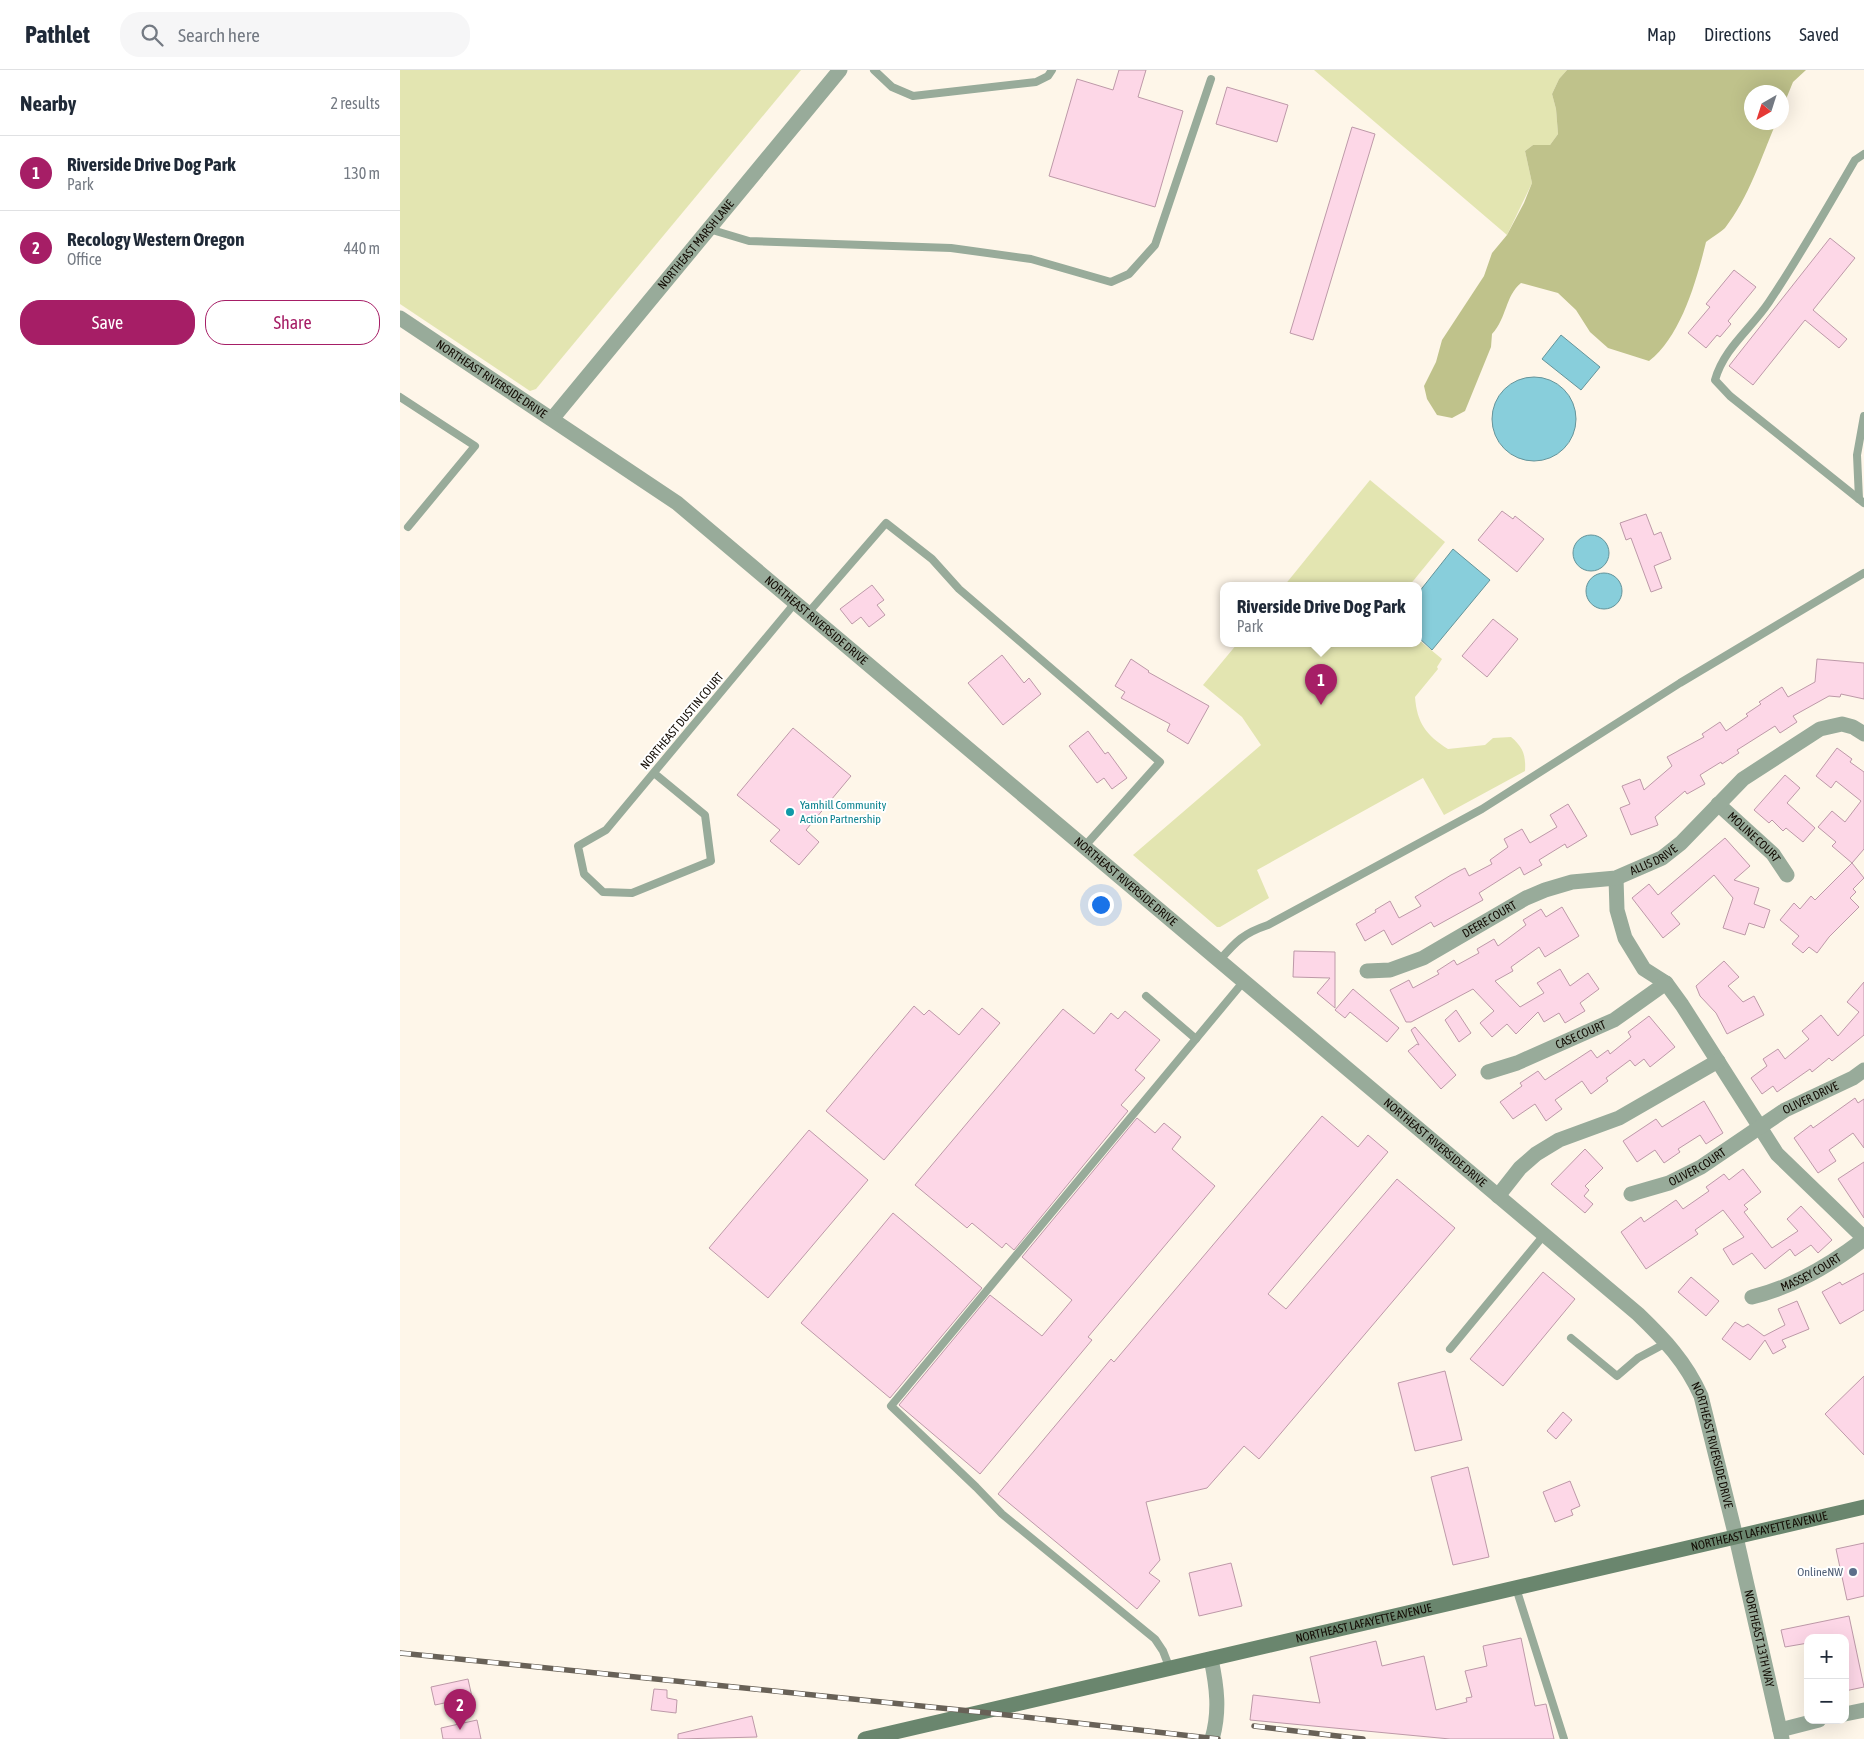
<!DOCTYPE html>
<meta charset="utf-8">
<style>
:root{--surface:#fff;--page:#f6f6f7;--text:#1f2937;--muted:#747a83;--line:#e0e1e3;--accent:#a61e66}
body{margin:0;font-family:"Asap Condensed",sans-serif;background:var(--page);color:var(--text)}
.controls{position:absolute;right:15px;bottom:15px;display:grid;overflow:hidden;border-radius:10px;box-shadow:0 5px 20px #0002}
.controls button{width:45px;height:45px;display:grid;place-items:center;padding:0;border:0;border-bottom:1px solid var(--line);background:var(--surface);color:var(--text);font:25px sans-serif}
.compass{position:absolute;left:1344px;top:15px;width:45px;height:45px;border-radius:50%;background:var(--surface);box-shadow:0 5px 20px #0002;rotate:219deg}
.you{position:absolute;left:700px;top:834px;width:18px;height:18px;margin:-12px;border:4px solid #fff;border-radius:50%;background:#1a73e8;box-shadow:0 0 0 8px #1a73e833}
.badge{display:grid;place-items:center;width:32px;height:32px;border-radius:50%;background:var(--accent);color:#fff;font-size:16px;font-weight:700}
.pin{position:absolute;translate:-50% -41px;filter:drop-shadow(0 1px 2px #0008)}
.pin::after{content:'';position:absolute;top:26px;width:18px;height:15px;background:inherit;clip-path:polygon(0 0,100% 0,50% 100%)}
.popup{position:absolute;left:820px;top:512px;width:202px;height:65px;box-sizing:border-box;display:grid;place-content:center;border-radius:10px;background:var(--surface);filter:drop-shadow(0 1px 4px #0005);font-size:16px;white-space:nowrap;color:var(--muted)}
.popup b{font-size:19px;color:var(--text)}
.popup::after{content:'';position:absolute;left:50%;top:100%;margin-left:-10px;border:10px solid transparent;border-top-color:var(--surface)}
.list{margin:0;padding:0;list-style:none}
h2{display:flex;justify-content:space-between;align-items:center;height:65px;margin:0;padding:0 20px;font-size:21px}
h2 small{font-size:16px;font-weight:400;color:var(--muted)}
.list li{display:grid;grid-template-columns:32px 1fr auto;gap:15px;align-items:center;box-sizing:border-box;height:75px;padding:0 20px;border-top:1px solid var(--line)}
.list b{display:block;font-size:19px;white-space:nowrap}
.list p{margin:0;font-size:16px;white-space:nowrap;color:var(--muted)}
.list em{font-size:16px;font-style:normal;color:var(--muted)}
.actions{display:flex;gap:10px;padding:15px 20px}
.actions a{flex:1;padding:11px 0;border:1px solid var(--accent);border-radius:20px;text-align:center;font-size:18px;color:var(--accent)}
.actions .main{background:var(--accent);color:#fff}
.icon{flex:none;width:28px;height:28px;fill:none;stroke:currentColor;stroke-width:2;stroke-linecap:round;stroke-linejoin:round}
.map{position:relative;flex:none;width:1464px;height:1669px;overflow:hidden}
header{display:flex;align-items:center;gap:30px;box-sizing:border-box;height:70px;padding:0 25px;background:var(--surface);border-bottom:1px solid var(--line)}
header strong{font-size:24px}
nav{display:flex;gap:28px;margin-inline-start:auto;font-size:18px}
.search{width:350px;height:45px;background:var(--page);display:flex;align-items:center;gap:12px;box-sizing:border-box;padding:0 18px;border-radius:20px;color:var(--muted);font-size:19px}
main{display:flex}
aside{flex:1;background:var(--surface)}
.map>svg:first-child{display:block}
.green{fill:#e3e5b1}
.forest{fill:#bfc28b}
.water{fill:#88cedb;stroke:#65949a}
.building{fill:#fdd7e7;stroke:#bd99a8}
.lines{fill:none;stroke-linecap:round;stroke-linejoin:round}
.service{stroke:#98ab9a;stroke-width:8}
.minor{stroke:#98ab9a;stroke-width:15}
.tertiary{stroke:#98ab9a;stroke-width:15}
.secondary{stroke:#6a866e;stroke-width:15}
.rail-casing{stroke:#686157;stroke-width:5.5}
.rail{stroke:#fff;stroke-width:4;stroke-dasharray:11;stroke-linecap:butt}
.culture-dot{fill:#0f9aa8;stroke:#fff;stroke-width:2}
.service-dot{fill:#5c6f8a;stroke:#fff;stroke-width:2}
.labels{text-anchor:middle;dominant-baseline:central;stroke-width:4;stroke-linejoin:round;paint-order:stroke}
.street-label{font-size:12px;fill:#120b03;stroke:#fff}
.culture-label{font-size:12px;fill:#0d838f;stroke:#fff;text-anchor:start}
.service-label{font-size:12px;fill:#4e5e75;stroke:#fff;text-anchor:end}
</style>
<header>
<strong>Pathlet</strong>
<div class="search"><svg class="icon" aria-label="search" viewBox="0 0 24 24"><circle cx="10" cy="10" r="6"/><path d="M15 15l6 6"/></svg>Search here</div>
<nav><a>Map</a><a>Directions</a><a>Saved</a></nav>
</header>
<main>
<aside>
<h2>Nearby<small>2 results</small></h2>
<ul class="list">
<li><span class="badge">1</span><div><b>Riverside Drive Dog Park</b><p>Park</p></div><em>130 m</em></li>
<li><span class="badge">2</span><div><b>Recology Western Oregon</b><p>Office</p></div><em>440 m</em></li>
</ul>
<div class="actions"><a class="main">Save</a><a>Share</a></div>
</aside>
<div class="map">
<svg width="1464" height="1669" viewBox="0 0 1464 1669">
<rect width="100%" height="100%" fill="#fef6e9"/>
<!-- green -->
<g class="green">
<path d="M0,0H401L136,319L130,321L0,234Z"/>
<path d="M914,0H1167L1159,9L1152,24L1156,39L1158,64L1150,75H1133L1125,81L1132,113L1107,165Z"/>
<path d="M970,410L1045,472L1009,516H884Z"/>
<path d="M1019,570L1042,589L1037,597L1038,599L1015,627C1017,653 1026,665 1048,679L1085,675L1093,668L1111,667C1123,677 1126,685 1125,701L1044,745L1023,708L857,800L869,828L820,857H817L733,785L861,675L842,647L803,615L837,574H1018Z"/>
</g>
<!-- forest -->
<path class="forest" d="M1167,0H1406L1393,12L1382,39V22H1352V52L1376,53C1361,88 1349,127 1325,158C1320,163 1312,167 1306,172C1297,209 1281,267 1249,291L1208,278L1190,262L1176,240L1158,223L1121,213C1105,226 1107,248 1092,264L1091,277L1065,341L1052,348L1037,345L1027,329L1024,316L1036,292L1042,270L1084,206L1092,183L1107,165L1124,133L1132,113L1125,81L1133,75H1150L1158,64L1156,39L1152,24L1159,9Z"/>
<!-- water -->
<g class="water">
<path d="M1161,265L1200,297L1181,320L1142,289Z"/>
<circle cx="1134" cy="349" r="42"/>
<circle cx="1191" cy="483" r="18"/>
<path d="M1053,479L1090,510L1032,580L1019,568V522Z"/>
<circle cx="1204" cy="521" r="18"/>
</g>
<!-- building -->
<g class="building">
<path d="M719,0H746L738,27L783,41L755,137L649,106L677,9L713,20Z"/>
<path d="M827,17L888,35L877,72L816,54Z"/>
<path d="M952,57L975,64L913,270L890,263Z"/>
<path d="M1430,168L1455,188L1413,240L1447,269L1439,278L1405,250L1353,315L1329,296Z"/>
<path d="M1334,200L1356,217L1328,251L1331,254L1320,267L1317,265L1306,278L1288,263L1310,237L1306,234Z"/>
<path d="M1102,441L1113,449L1115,446L1144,469L1117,502L1078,470Z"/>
<path d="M1246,444L1254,465L1261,462L1271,489L1254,496L1262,518L1251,522L1231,468L1226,470L1220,453Z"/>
<path d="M472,515L484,530L477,535L485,545L469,557L461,547L452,554L440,539Z"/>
<path d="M1093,549L1118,569L1087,607L1062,586Z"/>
<path d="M602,585L624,613L629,608L641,624L603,655L568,613Z"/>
<path d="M731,589L749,601L748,602L809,636L788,674L767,661L770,654L721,628L725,622L715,616Z"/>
<path d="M1417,589L1464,593V629L1441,624L1440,627L1429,626L1393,646L1397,652L1380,663L1375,656L1337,680L1339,683L1322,694L1321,692L1300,705L1305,714L1287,724L1285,721L1255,747L1258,755L1231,765L1220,738L1230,734L1222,716L1240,709L1244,720L1272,696L1267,687L1304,667L1302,664L1320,652L1326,661L1348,646L1346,644L1361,634L1359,632L1382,617L1388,627L1415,612Z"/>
<path d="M393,658L451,706L406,760L419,772L399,795L370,771L380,760L337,725Z"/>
<path d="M688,661L705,684L708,682L727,708L712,719L704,708L697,713L669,676Z"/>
<path d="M1437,678L1452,689L1450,692L1464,702V779L1452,793L1432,776L1436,772L1418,757L1432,741L1445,752L1461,731L1436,711L1431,718L1416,706Z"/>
<path d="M1385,705L1400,718L1387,733L1415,758L1403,772L1386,758L1383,761L1372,750L1369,753L1354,740Z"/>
<path d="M1168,734L1187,766L1167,778L1165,774L1139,790L1142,795L1124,805L1120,797L1079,823L1083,830L1034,857L1031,852L992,875L984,860L965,871L956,854L976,842L975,840L990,831L999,848L1021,836L1015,827L1051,805L1065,798L1069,806L1092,794L1090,790L1108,777L1104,769L1122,759L1130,773L1157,757L1150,745Z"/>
<path d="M1325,768L1350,796L1334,810L1359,818L1354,834L1370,840L1364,858L1349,853L1345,865L1323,858L1333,828L1314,805L1271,843L1280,854L1263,868L1232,828L1249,814L1258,825Z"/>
<path d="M1452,793L1464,808L1453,819L1456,822L1450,828L1459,837L1429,867L1417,883L1409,877L1403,883L1392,874L1399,866L1380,850L1394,833L1400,839L1411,826L1415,830Z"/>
<path d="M1162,837L1179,866L1145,887L1139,877L1111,897L1113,901L1095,911L1120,937L1144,923L1137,913L1160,899L1170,916L1188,903L1199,919L1180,933L1185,941L1165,953L1159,943L1144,952L1138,942L1116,964L1107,954L1092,967L1080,953L1094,941L1073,919L1011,952H1006L990,920L1009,910L1013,918L1039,904L1037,901L1054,890L1057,895L1079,883L1077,879L1094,869L1098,876L1126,855L1123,850L1141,839L1146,847Z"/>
<path d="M894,881L935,882V938L917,923L930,908L893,907Z"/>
<path d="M1324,891L1339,907L1328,916L1343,932L1354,926L1364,945L1327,964L1316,943L1300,926L1296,916Z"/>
<path d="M1464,912V965L1432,991L1429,988L1412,1002L1410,999L1377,1022L1373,1016L1362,1024L1351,1008L1367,996L1363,989L1378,979L1385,989L1409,969L1402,961L1421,945L1438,966L1459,942L1447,932Z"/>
<path d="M953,919L999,958L987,972L950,942L945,948L935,940Z"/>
<path d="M514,936L524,945L529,940L559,965L582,938L600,953L484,1090L426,1041Z"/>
<path d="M663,939L694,964L711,943L718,949L725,941L760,970L735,1000L745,1008L721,1035L728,1041L614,1180L606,1173L602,1178L572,1153L567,1158L515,1115Z"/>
<path d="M1056,940L1071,963L1059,972L1045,950Z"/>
<path d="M1249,946L1275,977L1250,997L1244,989L1235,996L1230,990L1206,1008L1208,1011L1191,1024L1182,1011L1155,1030L1162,1039L1146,1051L1135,1034L1113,1049L1100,1032L1122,1016L1120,1013L1138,1001L1145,1010L1191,980L1197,988L1208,980L1210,984L1231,967L1228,962Z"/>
<path d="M1015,957L1056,1005L1041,1019L1008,981L1017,974L1019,975L1011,960Z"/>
<path d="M1455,1028L1458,1033L1464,1029V1078L1453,1063L1429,1080L1436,1091L1418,1103L1394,1068L1411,1055L1413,1058Z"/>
<path d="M1304,1031L1323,1063L1306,1074L1300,1065L1278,1079L1280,1082L1264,1093L1255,1080L1237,1092L1223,1071L1256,1049L1262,1057Z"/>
<path d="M922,1046L958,1077L968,1065L988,1082L868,1224L886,1239L997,1109L1055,1158L859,1389L844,1376L807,1418L746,1432L760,1490L749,1503L760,1511L737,1539L598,1424L711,1289L714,1292Z"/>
<path d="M737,1048L755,1063L764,1053L781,1067L772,1079L815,1116L688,1267L692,1270L580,1404L499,1335L590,1225L642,1266L672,1230L622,1187Z"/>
<path d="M409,1060L468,1110L368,1228L309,1178Z"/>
<path d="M1185,1079L1203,1098L1185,1116L1189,1120L1184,1126L1193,1134L1185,1143L1151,1114Z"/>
<path d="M1464,1092V1148L1438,1109Z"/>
<path d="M1343,1099L1361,1122L1344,1135L1348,1139L1344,1142L1372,1178L1398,1161L1387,1149L1401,1136L1432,1170L1418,1183L1411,1175L1395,1186L1390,1179L1365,1199L1352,1183L1333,1195L1323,1179L1344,1167L1323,1140L1295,1160L1298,1164L1246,1199L1221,1162L1241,1147L1244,1152L1276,1130L1283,1139L1309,1121L1306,1117L1324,1104L1329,1110Z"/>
<path d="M493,1143L582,1218L490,1328L401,1253Z"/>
<path d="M1143,1202L1175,1229L1103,1316L1070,1289Z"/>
<path d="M1464,1203V1240L1440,1254L1422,1222L1440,1212L1442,1215Z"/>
<path d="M1291,1207L1319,1231L1306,1246L1278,1222Z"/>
<path d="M1397,1231L1409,1259L1382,1270L1386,1277L1373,1284L1365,1270L1350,1290L1322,1269L1335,1252L1343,1257L1348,1254L1364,1266L1385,1255L1378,1239Z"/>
<path d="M1045,1301L1062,1370L1015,1381L998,1313Z"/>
<path d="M1464,1306V1385L1425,1344Z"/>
<path d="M1163,1342L1172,1350L1156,1369L1147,1361Z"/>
<path d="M1068,1397L1089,1487L1053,1495L1031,1407Z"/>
<path d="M1170,1411L1180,1436L1171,1440L1173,1445L1155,1452L1143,1422Z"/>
<path d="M1464,1473V1526L1447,1530L1436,1479Z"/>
<path d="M831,1493L842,1536L799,1546L789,1503Z"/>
<path d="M1449,1546L1464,1617L1445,1621V1568H1408V1573L1385,1577L1381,1560Z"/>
<path d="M1121,1568L1135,1636L1146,1634L1154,1669H1050L850,1650L853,1625L920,1633L910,1587L976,1571L982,1596L1024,1586L1036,1640L1067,1632L1066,1628L1072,1627L1065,1601L1087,1596L1083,1576Z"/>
<path d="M68,1609L72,1627L35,1635L31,1617Z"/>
<path d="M254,1619L267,1620V1628L277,1630L276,1643L251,1640Z"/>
<path d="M352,1646L357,1667L278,1669V1664Z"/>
<path d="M77,1650L81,1669H43L41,1658Z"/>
</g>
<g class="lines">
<!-- service -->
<g class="service">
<path d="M474,0L492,17L513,26L636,12L648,6L652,0"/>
<path d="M1464,84L1455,90C1427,138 1400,186 1369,232C1351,259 1324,278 1315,310L1330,326L1464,433"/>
<path d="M309,159L349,171L551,178L631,189L711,212L729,204L755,175L811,9"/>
<path d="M0,327L75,376L8,457"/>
<path d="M1459,429L1457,385L1464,346"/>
<path d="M408,543L486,453L532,489L559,519L760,692L684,777"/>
<path d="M254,703L305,745L311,791L232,823L203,822L184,804L178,776L206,760L395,533"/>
<path d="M819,891C836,871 844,863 868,855L1082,739L1280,613L1464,503"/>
<path d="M746,926L796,969"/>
<path d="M1171,1268L1217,1306L1238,1288L1268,1272"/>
<path d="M1050,1279L1144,1165"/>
<path d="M1116,1518L1164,1669"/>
<path d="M770,1599L763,1581L755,1569L602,1444L576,1417L491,1336L844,911"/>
</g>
<!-- minor -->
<g class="minor">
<path id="s1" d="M152,349L440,0"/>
<path id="s2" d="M1318,734L1373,784L1387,805"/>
<path d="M1216,808L1217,840L1225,868L1244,899L1266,913L1282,935L1377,1084L1464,1168"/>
<path id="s3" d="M967,901L990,900L1023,888L1126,828L1145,820L1172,812L1216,808L1262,788L1281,773L1343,709L1420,659L1442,654L1453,657L1464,664"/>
<path id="s4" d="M1088,1002L1117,993L1214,950L1266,913"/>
<path id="s5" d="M1231,1124L1269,1113L1301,1097L1385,1040L1453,1008L1464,1000"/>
<path d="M1098,1126L1120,1098L1136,1084L1159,1070L1219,1048L1318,991"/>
<path id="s6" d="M1352,1227C1394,1217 1430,1195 1464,1169"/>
<path id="s7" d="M1336,1467L1382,1669"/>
<path d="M1445,1644L1464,1640"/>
<path d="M1380,1660L1419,1650"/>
</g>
<!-- tertiary -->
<g class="tertiary">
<path id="s8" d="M0,248L277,433L1238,1244C1264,1269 1286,1292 1301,1326L1336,1467"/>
<path d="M811,1589C817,1617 820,1642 812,1669"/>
</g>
<!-- secondary -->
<path class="secondary" id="s9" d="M465,1669L1464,1437"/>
<!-- rail casing -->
<g class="rail-casing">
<g id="rail">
<path d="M0,1583L580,1642L818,1669"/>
<path d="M854,1656L963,1669"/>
</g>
</g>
<!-- rail -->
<use href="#rail" class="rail"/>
</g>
<!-- markers -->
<circle class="culture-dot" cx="390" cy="742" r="5"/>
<circle class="service-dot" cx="1453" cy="1502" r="5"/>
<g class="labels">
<!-- street labels -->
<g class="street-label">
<text stroke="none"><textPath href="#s1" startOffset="226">NORTHEAST MARSH LANE</textPath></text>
<text stroke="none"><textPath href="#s8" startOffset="110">NORTHEAST RIVERSIDE DRIVE</textPath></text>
<text stroke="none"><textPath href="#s8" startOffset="515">NORTHEAST RIVERSIDE DRIVE</textPath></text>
<text transform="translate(282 651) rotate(-50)">NORTHEAST DUSTIN COURT</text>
<text stroke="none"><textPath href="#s2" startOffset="49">MOLINE COURT</textPath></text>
<text stroke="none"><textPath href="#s3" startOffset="312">ALLIS DRIVE</textPath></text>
<text stroke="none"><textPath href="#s8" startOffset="920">NORTHEAST RIVERSIDE DRIVE</textPath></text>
<text stroke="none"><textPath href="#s3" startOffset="135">DEERE COURT</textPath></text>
<text stroke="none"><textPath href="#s4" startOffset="100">CASE COURT</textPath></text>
<text stroke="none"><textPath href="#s5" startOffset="205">OLIVER DRIVE</textPath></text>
<text stroke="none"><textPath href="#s8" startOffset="1325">NORTHEAST RIVERSIDE DRIVE</textPath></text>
<text stroke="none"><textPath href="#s5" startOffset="72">OLIVER COURT</textPath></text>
<text stroke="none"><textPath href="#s6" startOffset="64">MASSEY COURT</textPath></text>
<text stroke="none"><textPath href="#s8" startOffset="1745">NORTHEAST RIVERSIDE DRIVE</textPath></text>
<text stroke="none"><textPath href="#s9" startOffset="918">NORTHEAST LAFAYETTE AVENUE</textPath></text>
<text stroke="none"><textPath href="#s9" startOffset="512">NORTHEAST LAFAYETTE AVENUE</textPath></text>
<text stroke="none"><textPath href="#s7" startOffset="104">NORTHEAST 13TH WAY</textPath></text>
</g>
<!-- culture labels -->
<g class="culture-label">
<text x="400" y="735">Yamhill Community<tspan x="400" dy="14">Action Partnership</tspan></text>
</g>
<!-- service labels -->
<g class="service-label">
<text x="1443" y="1502">OnlineNW</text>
</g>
</g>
</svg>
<div class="controls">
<button>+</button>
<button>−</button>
</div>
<svg class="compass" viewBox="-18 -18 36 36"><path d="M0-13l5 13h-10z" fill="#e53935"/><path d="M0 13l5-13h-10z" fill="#747a83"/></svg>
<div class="you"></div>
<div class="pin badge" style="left:921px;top:635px">1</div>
<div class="popup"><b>Riverside Drive Dog Park</b>Park</div>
<div class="pin badge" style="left:60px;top:1660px">2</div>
</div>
</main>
